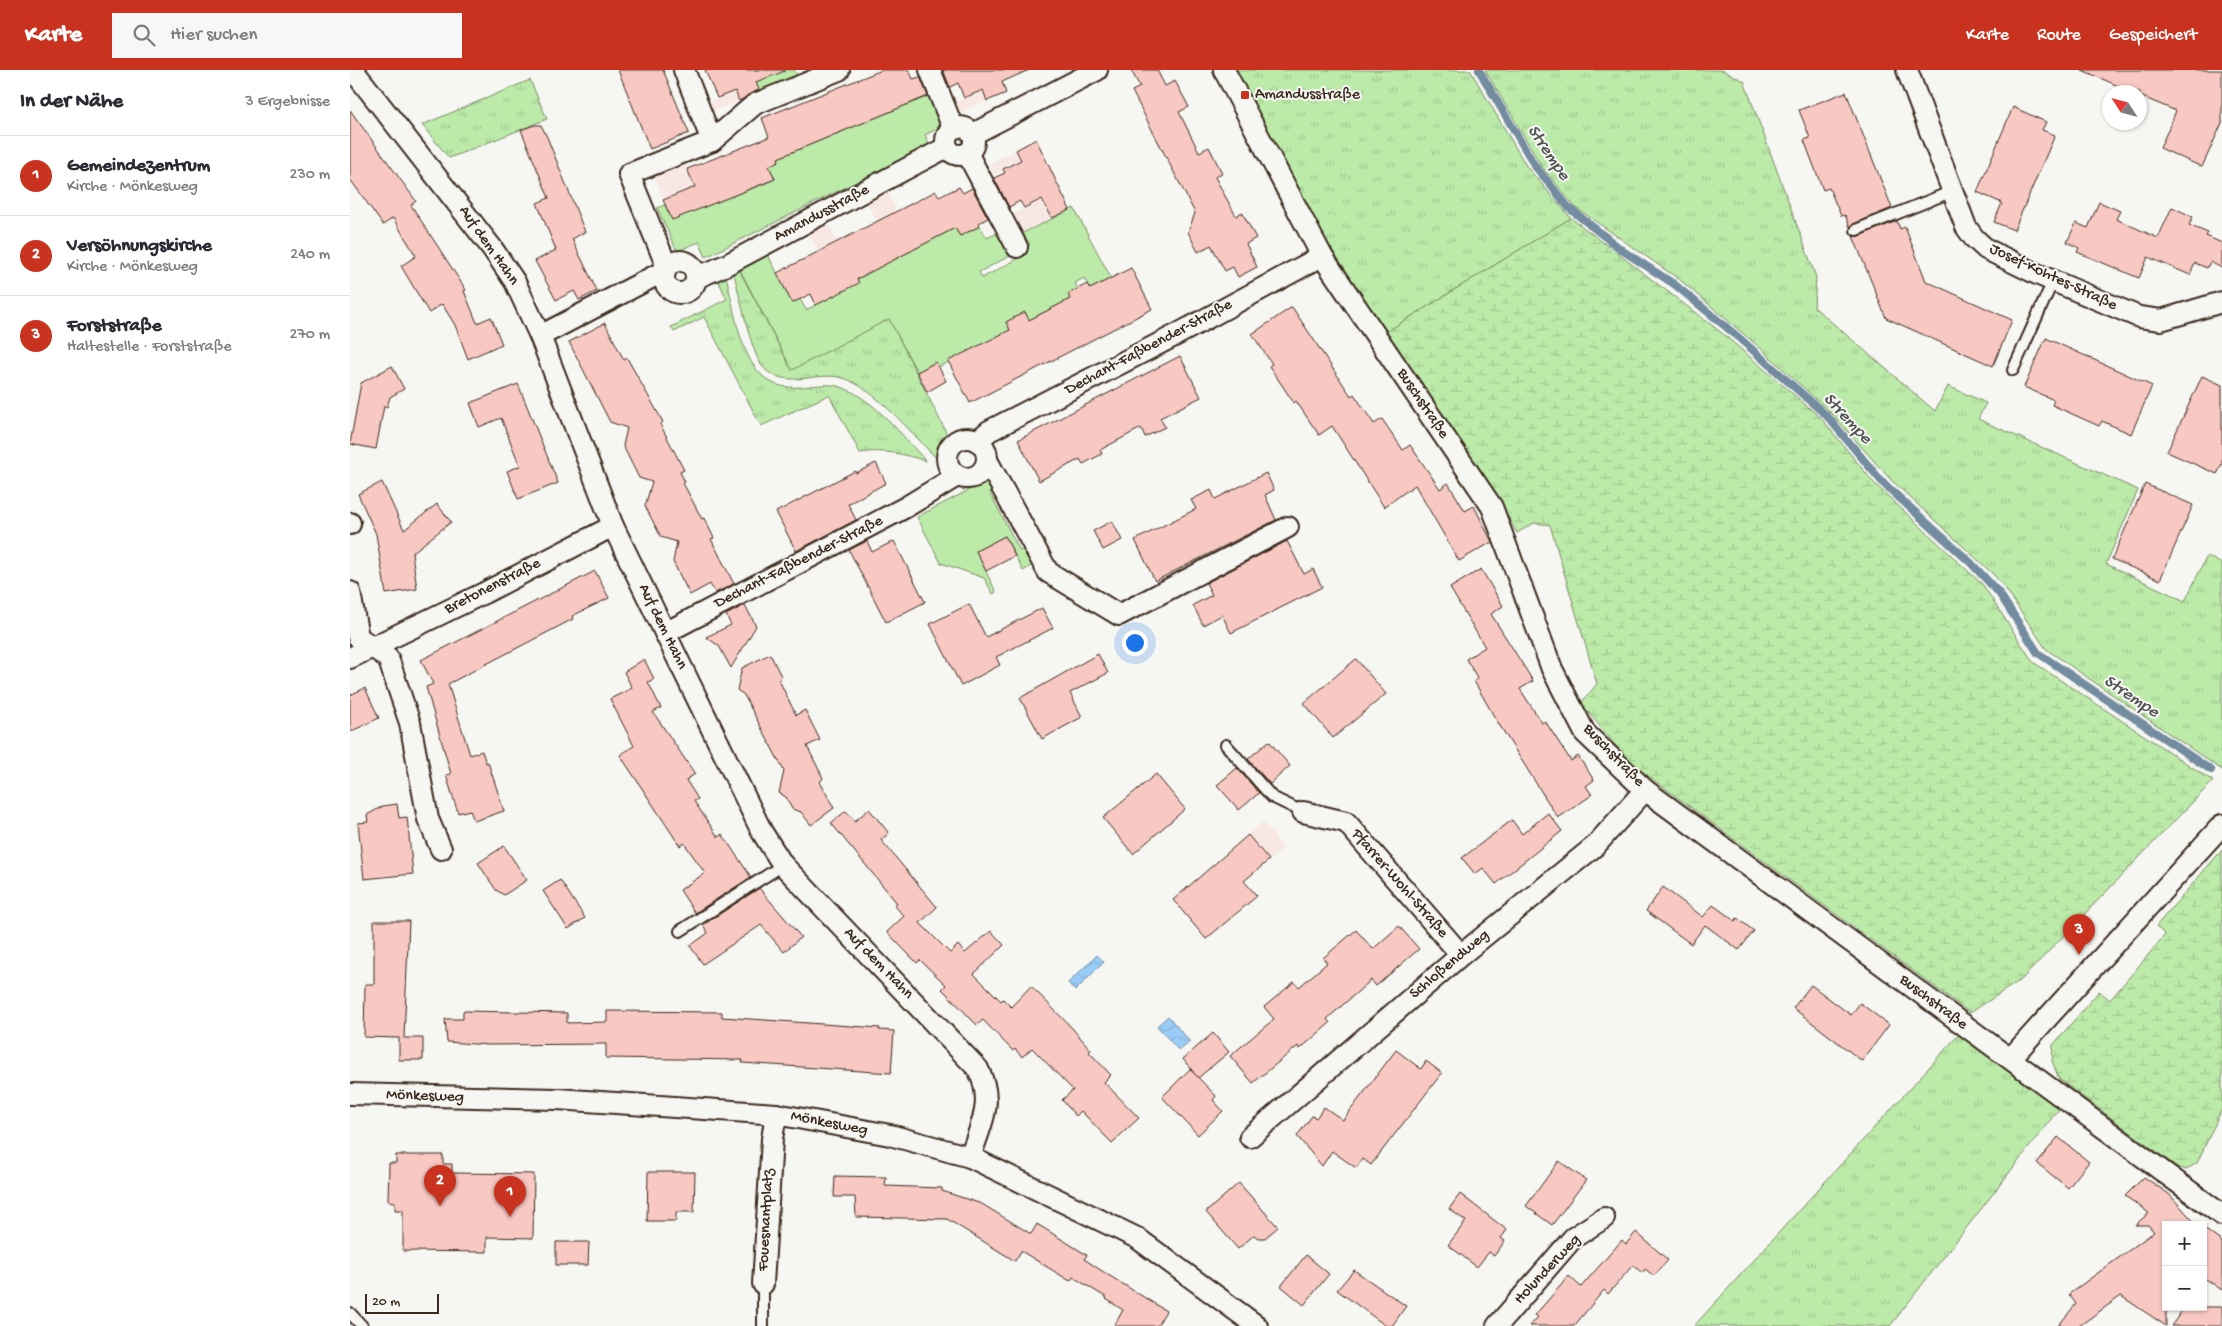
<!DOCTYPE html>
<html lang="de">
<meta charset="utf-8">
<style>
:root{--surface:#fff;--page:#f7f7f7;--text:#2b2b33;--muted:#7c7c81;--line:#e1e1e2;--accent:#c8321e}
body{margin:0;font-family:"Gochi Hand",sans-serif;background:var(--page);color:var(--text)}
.controls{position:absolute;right:15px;bottom:15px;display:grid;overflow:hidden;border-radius:0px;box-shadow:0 1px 4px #0004}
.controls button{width:45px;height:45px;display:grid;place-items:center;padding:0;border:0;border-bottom:1px solid var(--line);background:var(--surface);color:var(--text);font:25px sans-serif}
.compass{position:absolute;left:1752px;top:15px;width:45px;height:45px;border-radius:50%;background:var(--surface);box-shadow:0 1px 4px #0004;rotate:306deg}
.scale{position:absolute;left:15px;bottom:12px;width:74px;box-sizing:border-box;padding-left:5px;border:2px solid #3b2a1e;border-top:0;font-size:14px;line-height:18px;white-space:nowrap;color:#3b2a1e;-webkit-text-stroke:4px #f6f6f2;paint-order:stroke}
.you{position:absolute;left:784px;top:572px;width:18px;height:18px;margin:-12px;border:4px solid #fff;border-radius:50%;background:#1a73e8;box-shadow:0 0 0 8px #1a73e833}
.badge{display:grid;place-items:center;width:32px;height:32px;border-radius:50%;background:var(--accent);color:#fff;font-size:16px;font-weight:700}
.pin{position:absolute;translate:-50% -41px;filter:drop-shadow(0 1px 2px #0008)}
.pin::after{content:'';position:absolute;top:26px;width:18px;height:15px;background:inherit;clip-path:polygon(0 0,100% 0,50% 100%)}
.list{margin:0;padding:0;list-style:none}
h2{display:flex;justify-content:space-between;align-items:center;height:65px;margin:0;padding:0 20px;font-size:21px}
h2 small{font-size:16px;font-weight:400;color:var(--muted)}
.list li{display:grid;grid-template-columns:32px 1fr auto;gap:15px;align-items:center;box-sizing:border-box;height:80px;padding:0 20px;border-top:1px solid var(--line)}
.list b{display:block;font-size:19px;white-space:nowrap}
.list p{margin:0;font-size:16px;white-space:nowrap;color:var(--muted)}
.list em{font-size:16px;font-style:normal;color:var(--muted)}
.icon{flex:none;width:28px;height:28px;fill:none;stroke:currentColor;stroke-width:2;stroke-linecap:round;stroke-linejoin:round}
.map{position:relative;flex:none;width:1872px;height:1256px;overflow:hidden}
header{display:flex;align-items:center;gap:30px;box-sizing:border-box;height:70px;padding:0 25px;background:var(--accent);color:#fff}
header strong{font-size:24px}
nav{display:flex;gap:28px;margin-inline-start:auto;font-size:18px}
.search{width:350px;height:45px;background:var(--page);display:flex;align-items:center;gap:12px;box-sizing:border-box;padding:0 18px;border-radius:0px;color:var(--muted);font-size:19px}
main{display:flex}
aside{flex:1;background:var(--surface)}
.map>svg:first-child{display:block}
.built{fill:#f7e8e4}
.grass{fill:url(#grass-tufts);stroke:#7b8a64}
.wetland{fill:url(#wetland-marsh);stroke:#7b8a64}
.garden{fill:#bbeaa9;stroke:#7b8a64}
.water{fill:url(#water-waves);stroke:#738ca0}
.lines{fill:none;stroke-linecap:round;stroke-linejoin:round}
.stream{stroke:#738ca0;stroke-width:8}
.building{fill:#f8c8c2;stroke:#3b2a1e}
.service-casing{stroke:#3b2a1e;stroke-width:14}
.minor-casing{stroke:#3b2a1e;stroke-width:24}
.service{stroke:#f6f6f2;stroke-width:10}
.minor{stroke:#f6f6f2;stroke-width:20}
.poi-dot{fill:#c8321e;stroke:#f6f6f2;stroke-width:2}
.labels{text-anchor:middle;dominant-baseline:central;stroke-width:4;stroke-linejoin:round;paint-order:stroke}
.poi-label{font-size:16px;fill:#3b2a1e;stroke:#f6f6f2;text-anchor:start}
.street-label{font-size:16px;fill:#3b2a1e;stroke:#f6f6f2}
.water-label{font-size:18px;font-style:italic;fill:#525354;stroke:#f6f6f2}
</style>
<header>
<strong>Karte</strong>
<div class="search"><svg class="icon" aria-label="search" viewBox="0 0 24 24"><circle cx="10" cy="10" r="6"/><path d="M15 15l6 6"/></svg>Hier suchen</div>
<nav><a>Karte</a><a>Route</a><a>Gespeichert</a></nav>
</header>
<main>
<aside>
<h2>In der Nähe<small>3 Ergebnisse</small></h2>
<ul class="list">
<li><span class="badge">1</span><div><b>Gemeindezentrum</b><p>Kirche · Mönkesweg</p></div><em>230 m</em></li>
<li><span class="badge">2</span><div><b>Versöhnungskirche</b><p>Kirche · Mönkesweg</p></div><em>240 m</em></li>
<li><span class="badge">3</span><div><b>Forststraße</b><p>Haltestelle · Forststraße</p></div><em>270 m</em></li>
</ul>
</aside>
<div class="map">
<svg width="1872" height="1256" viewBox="0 0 1872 1256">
<defs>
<pattern id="grass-tufts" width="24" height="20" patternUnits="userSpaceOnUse" patternTransform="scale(1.25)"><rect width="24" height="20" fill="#bbeaa9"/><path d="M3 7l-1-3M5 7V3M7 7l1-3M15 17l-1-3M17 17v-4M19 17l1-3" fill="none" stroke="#a2c991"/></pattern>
<pattern id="wetland-marsh" width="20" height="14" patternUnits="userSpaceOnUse" patternTransform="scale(1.25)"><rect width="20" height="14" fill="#bbeaa9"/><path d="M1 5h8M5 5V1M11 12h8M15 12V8" fill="none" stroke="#a2c991"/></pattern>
<pattern id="water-waves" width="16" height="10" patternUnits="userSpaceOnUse" patternTransform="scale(1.25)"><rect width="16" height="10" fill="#99cdf7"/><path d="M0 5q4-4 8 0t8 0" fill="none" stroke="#85b0d3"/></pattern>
</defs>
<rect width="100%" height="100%" fill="#f6f6f2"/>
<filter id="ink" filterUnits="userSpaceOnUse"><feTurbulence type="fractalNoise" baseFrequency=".02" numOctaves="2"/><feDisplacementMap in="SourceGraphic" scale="10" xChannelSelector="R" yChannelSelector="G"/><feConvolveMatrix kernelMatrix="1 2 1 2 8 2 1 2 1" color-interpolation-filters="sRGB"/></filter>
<g filter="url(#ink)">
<!-- built -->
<g class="built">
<path d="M633,20L637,31L608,43L604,33Z"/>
<path d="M385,21L389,31L359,43L355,33Z"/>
<path d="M666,80L671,90L644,104L639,94Z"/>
<path d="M335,93L345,119L314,130L304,106Z"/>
<path d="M537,122L556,159L531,160L517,132Z"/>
<path d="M691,129L701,148L673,163L664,144Z"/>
<path d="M477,151L497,189L478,200L458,162Z"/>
<path d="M913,752L934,778L919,790L898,765Z"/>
</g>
<!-- grass -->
<g class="grass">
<path d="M885,0H1120L1177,97L1221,148L1036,262L984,183L943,114Z"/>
<path d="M1135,0H1372L1394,11L1466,207L1464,237L1585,341L1598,316L1636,333L1628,349L1788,420L1756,494L1835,531L1857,486L1872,494V700L1696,579L1655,518L1643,504L1540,409L1481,343L1409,277L1330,210L1225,137L1192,97Z"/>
<path d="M180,10L197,49L99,88L72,55Z"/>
<path d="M388,198L442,300L539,248L596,362L588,390C565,367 524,317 493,308C475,303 457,310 439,309C429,308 419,305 412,296C401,282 389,222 383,201Z"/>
<path d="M376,206C386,244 391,313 438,317C455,319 474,311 491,317C525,329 552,366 576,391C553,384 534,379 510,383L479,325L411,356L354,247L324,262L321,257L377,229L368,210Z"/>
<path d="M1612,961L1712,1035L1540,1256H1344Z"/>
</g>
<!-- wetland -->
<g class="wetland">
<path d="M1221,148L1372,263L1471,348L1524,413L1633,515L1683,592L1863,711L1672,909L1620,943L1278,691L1231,633L1247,614L1200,455L1184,453L1167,463L1140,416L1036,262Z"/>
<path d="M1872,780V1039L1847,1093L1836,1100L1827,1097L1709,1009L1702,991L1703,975L1749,921L1760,930L1815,865L1806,856Z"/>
</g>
<!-- garden -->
<g class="garden">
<path d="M401,0H445L447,6L408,23Z"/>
<path d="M581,25L591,50L587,59L575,65L580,75L356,187L349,172L327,181L307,138L315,135L322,149L414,114L425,109L419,96L429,91L428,88Z"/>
<path d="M724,138L761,208L740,219L734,208L725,213L728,219L720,229L679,250L675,242L656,252L660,260L589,297L586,292L567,302L539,249L442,300L389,198L417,183L442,233L450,229L456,240L506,214L509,212L507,209L605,158L610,166L630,156L637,168L648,163L660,186L629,202L632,208L671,187L669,181L680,175L673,163Z"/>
<path d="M638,410L647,419L640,423L670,481L678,478L683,495L673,501L655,466L626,481L646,522L643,524L634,508L591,493L567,447Z"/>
</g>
<!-- water -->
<g class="water">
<path d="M747,885L754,892L725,921L718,913Z"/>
<path d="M818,946L840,972L829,981L807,956Z"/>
</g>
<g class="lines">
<!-- stream -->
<path class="stream" d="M1129,0L1185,96L1219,138L1273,181L1324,214L1387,266L1477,346L1533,413L1620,492L1649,523L1688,583L1861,700"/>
</g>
<!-- building -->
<g class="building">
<path d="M268,0H313L339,63L300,79Z"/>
<path d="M355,0H434L435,1L406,12L409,20L389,31L385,21L367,28Z"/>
<path d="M532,0H559L563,9L570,7L578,26L428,88L429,91L419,96L425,109L322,150L313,130L345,117L337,99L419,67L412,48Z"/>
<path d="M593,0H679L652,12L656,23L637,31L633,20L614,28L608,13L600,17Z"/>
<path d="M781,0H807L815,16L825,11L839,37L829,42L849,82L859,77L872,103L865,107L875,126L886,146L892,142L906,168L896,174L907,197L888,207L883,197L875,201L861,175L848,182L838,162L845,143L782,21L790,17Z"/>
<path d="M1732,0H1872V53L1852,97L1810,78L1826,41L1790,26V22H1782Z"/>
<path d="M1496,22L1542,138L1503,154L1500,157L1495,145L1491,146L1479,118L1473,120L1454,70L1460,68L1449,40Z"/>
<path d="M1663,37L1696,52L1692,60L1705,65L1664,160L1644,152L1652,133L1627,122Z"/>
<path d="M0,40L66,131L61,135L116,220L114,221L127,253L141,247L152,274L118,289L105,255L92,234L79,243L51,196L66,186L43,148L33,155L0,109Z"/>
<path d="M184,55H191L197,67L235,162L222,169L247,221L229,230L224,221L206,230L185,191L206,180L187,133L199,128L171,60Z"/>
<path d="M686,69L720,140L702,148L692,129L674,138L670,131L659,137L644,108L655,103L653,99L671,90L666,80Z"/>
<path d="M609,117L613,123L622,118L638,148L629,153L630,156L610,166L605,158L507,209L509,213L466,235L461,224L442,233L427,203L586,121L589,127Z"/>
<path d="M1749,132L1770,141L1766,149L1808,168L1822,137L1843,147L1839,155L1858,163L1856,166L1872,173V198L1860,192L1857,198L1845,193L1840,205L1798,187L1789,208L1727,182L1729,178L1717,172L1726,153L1738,158Z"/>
<path d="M1547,151L1550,159L1555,157L1576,211L1662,250L1643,296L1536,248L1503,166H1509Z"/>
<path d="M781,198L802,239L620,333L598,291L660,260L656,252L675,242L679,250L720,229L718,224L737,214L740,219Z"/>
<path d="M942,237L1001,326L1004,324L1024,354L1032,349L1053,380L1060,375L1090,419L1098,413L1115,441L1124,436L1142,472L1109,491L1065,415L1034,437L982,356L969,365L946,331L944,333L919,296L922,294L902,264Z"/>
<path d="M255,253L274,290L277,288L313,352L310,354L334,400L330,402L335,412L333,413L352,449L354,448L364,468L361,469L384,514L365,523L360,514L340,525L323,492L327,472L311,467L295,436L302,412L289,408L273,376L277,358L260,352L219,272Z"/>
<path d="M1696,268L1802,316L1781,364L1752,351L1749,356L1702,335L1704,330L1674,317Z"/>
<path d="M830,286L851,327L810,348L815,357L795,367L791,358L750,380L752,384L733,394L730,389L689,411L668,370Z"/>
<path d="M586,292L596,311L577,322L567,302Z"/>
<path d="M42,296L54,319L40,327L37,337L34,336L26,379L0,374L11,313Z"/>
<path d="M1852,306L1872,315V394L1867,404L1817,382Z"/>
<path d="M168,314L208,413L168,429L157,401L170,396L151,348L129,357L120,333Z"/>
<path d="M526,393L536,413L498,434L506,450L446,481L426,442L505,401L506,403Z"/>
<path d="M916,403L924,420L915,425L926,450L805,511L785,470L846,439L841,430L861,420L865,429Z"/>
<path d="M32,412L54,460L87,434L101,452L62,483L67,519L36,524L26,464L8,424Z"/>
<path d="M1795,414L1843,435L1810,510L1762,489Z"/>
<path d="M762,451L772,470L753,480L743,461Z"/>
<path d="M655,466L665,486L636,501L626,481Z"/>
<path d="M517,471L522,482L544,471L575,532L536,552L499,480Z"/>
<path d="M937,471L954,504L963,499L972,517L881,563L872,545L853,555L843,535L862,525L856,513Z"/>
<path d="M1131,499L1153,536L1141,544L1183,611L1170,619L1192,653L1195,651L1221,691L1228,686L1244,710L1236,716L1242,725L1208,748L1145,648L1124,611L1128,609L1116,589L1135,577L1100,518Z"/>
<path d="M245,501L259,528L222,546L223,549L98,614L120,685L132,681L136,693L138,692L154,741L124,751L120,740L108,743L96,705L101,704L76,617L83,614L71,590Z"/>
<path d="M619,534L636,567L692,538L703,558L646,587L650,595L611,616L580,554Z"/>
<path d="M395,535L406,556L381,598L369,576L356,567L381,555L376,545Z"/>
<path d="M420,584L431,606L429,610L446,645L455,640L470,670L457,676L473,708L470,712L484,738L461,755L451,742L442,739L436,727L429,723L434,701L394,625L387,620L392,598Z"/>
<path d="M748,584L758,603L720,623L732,647L692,669L670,628Z"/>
<path d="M294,589L304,609L298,612L311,638L303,642L345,704L336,710L348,729L344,731L368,767L372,764L401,807L345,843L330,820L355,803L334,773L330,776L270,685L284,676L260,629L282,618L274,602Z"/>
<path d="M1006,589L1036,624L983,668L954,633Z"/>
<path d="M15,618L29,648L0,662V625Z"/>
<path d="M919,671L940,696L920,714L898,689Z"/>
<path d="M887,698L909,723L889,740L867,715Z"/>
<path d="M806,704L835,739L783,784L753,748Z"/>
<path d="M47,734L49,748L57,747L63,804L14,809L8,753L18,752L17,745L33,736Z"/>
<path d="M519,739L539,763L531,770L587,837L570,853L600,883L608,875L615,883L641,861L654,875L624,904L651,931L653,929L661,937L681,916L722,958L741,980L739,982L761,1005L754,1012L789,1048L762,1073L731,1041L726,1046L712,1030L723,1020L682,978L672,987L665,979L663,981L633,950L627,955L592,919L596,915L570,890L567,893L537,862L554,846L544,835L547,833L481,753L496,741L505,751Z"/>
<path d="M1198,743L1212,761L1146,814L1133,798L1125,804L1112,788L1162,750L1172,764Z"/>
<path d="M898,765L919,790L894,811L907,826L856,869L823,830Z"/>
<path d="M154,776L177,810L154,825L146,820L128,793Z"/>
<path d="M210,810L235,848L218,859L193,821Z"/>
<path d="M1313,817L1353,847L1363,835L1385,851L1387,848L1404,861L1389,880L1355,855L1341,874L1296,841Z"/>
<path d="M409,818L451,867L434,882L411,855L353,894L340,876L358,863L353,855Z"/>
<path d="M24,851H59L54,968H73V990H49V968L14,967L15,914H24Z"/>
<path d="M1049,856L1069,879L1026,916L1021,910L977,949L980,953L950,979L948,976L903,1013L880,986L924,949L914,937L944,912L949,917L977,893L973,888L1006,860L1023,879Z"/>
<path d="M1461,915L1501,945L1510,933L1539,955L1512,991L1443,938Z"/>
<path d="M113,941L217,943V953L257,952V941L372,942V947L530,958L529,960L544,961L541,1003L392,993L393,990L256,988V974L138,975L97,972L95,949H113Z"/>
<path d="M863,963L879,982L848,1008L833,989Z"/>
<path d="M1046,980L1071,999L1076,991L1092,1003L1021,1095L1013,1089L1006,1098L982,1081L972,1096L947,1066L962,1046L966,1048L974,1037L993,1050Z"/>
<path d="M840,999L866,1026L863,1030L873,1041L848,1065L812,1027Z"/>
<path d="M1708,1067L1739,1092L1718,1118L1687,1093Z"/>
<path d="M46,1085H93V1094H102V1103L184,1104L183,1168L137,1167V1182L53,1181V1140H45V1132L38,1131L39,1093H46Z"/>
<path d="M1209,1091L1236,1110L1202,1155L1176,1136Z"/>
<path d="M298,1102H345L344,1142H326V1151H297Z"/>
<path d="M485,1106L536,1107L535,1116L592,1118V1121L632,1134L681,1164L687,1154L737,1185L734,1189L752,1201L816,1241L807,1256H764L773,1240L756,1229L757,1228L723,1207L720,1211L671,1181L665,1191L597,1149L506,1147L505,1127H484Z"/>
<path d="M1794,1107L1819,1124L1847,1155H1816V1256L1771,1226L1729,1256H1708L1726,1234L1719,1224L1804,1162L1798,1155H1785L1799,1143L1775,1126Z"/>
<path d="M889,1113L928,1157L915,1168H908L904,1165L888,1179L856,1142Z"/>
<path d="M1110,1124L1157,1160L1151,1168L1155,1171L1144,1186L1139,1182L1127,1197L1098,1175L1116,1151L1099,1139Z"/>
<path d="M1853,1158L1872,1172V1220L1853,1207Z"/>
<path d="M1286,1162L1318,1190L1304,1206L1295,1199L1292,1203L1283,1195L1258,1224L1254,1220L1224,1256H1180L1188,1247L1185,1245L1219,1206L1231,1217L1272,1170L1276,1174Z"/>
<path d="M206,1172H239L238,1195H206Z"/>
<path d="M956,1185L979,1204L954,1235L931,1216Z"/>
<path d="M1004,1200L1056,1236L1042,1256H1036L987,1220Z"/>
<path d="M1835,1237H1872V1256H1821Z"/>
</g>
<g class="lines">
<!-- service casing -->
<g class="service-casing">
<g id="service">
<path d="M1506,160L1603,121"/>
<path d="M1663,300L1703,211"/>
<path d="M876,675L922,727L953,742"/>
<path d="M330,861L433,795"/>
<path d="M0,1243L12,1256"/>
<path d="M413,1256V1214"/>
</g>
</g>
<!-- minor casing -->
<g class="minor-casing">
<g id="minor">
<path d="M3,0L142,178L165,212L190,266L263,456L412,762L433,795L628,999C645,1032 631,1054 620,1087"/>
<path d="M334,0L362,71"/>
<path d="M580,0L603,58"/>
<path d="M874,0L972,186L1142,437L1202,599L1235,663L1295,720L1872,1145"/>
<path d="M1557,0L1616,157L1624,168L1636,179L1687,204L1789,247L1811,250L1872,232"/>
<circle cx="610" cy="71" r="14"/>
<path d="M623,64L747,0"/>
<path d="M617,83L667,177"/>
<circle cx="330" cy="207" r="16"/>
<path d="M317,197L279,104L362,71L405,34L489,0"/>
<path d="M346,208L376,195L597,77"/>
<path d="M190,266L316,200"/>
<circle cx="617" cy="388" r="20"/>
<path d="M627,371L639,361L826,265L972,186"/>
<path d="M637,390L698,502L769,545L938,457"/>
<path d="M0,454V453"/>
<path d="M0,522L8,567L38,588L60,653L78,749L91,779"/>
<path d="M315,563L556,437L607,406"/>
<path d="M0,588L134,523L263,456"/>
<path d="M953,742L996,752L1111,885"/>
<path d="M1661,988L1872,755"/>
<path d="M0,1024L207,1029L426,1044L540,1065L620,1087L787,1168L907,1256"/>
<path d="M900,1067L1111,885L1245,776L1295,720"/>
<path d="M413,1214L422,1069L426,1044"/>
<path d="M1147,1256L1223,1168L1254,1148"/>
</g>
</g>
<!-- service -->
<use href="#service" class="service"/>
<!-- minor -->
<use href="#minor" class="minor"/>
</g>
</g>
<!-- markers -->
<rect class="poi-dot" x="890" y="20" width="10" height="10" rx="2.5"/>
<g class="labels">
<!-- poi labels -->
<g class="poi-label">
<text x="905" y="25">Amandusstraße</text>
</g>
<!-- street labels -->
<g class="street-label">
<text transform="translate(472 144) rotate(-28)">Amandusstraße</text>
<text transform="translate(138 176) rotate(55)">Auf dem Hahn</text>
<text transform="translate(1703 208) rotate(25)">Josef-Kohtes-Straße</text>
<text transform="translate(799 278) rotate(-28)">Dechant-Faßbender-Straße</text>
<text transform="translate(1072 334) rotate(56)">Buschstraße</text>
<text transform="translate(449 493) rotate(-27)">Dechant-Faßbender-Straße</text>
<text transform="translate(143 517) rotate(-27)">Bretonenstraße</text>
<text transform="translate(312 557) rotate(64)">Auf dem Hahn</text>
<text transform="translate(1263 686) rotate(46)">Buschstraße</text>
<text transform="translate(1049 814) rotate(49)">Pfarrer-Wohl-Straße</text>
<text transform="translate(528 894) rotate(46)">Auf dem Hahn</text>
<text transform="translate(1100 895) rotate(-40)">Schloßendweg</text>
<text transform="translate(1583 933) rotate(37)">Buschstraße</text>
<text transform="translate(75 1027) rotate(2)">Mönkesweg</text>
<text transform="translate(479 1054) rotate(11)">Mönkesweg</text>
<text transform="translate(417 1150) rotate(-87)">Fouesnantplatz</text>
<text transform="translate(1198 1200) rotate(-47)">Holunderweg</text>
</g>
<!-- water labels -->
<g class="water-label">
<text transform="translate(1198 83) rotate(56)">Strempe</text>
<text transform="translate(1497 349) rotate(47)">Strempe</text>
<text transform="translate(1781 627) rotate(34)">Strempe</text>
</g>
</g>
</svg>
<div class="controls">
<button>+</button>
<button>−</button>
</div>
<svg class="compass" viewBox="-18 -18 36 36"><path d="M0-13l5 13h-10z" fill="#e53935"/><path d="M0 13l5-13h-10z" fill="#7c7c81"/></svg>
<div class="scale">20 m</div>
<div class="you"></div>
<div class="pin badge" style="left:160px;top:1147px">1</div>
<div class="pin badge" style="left:90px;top:1136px">2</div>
<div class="pin badge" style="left:1729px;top:885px">3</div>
</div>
</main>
